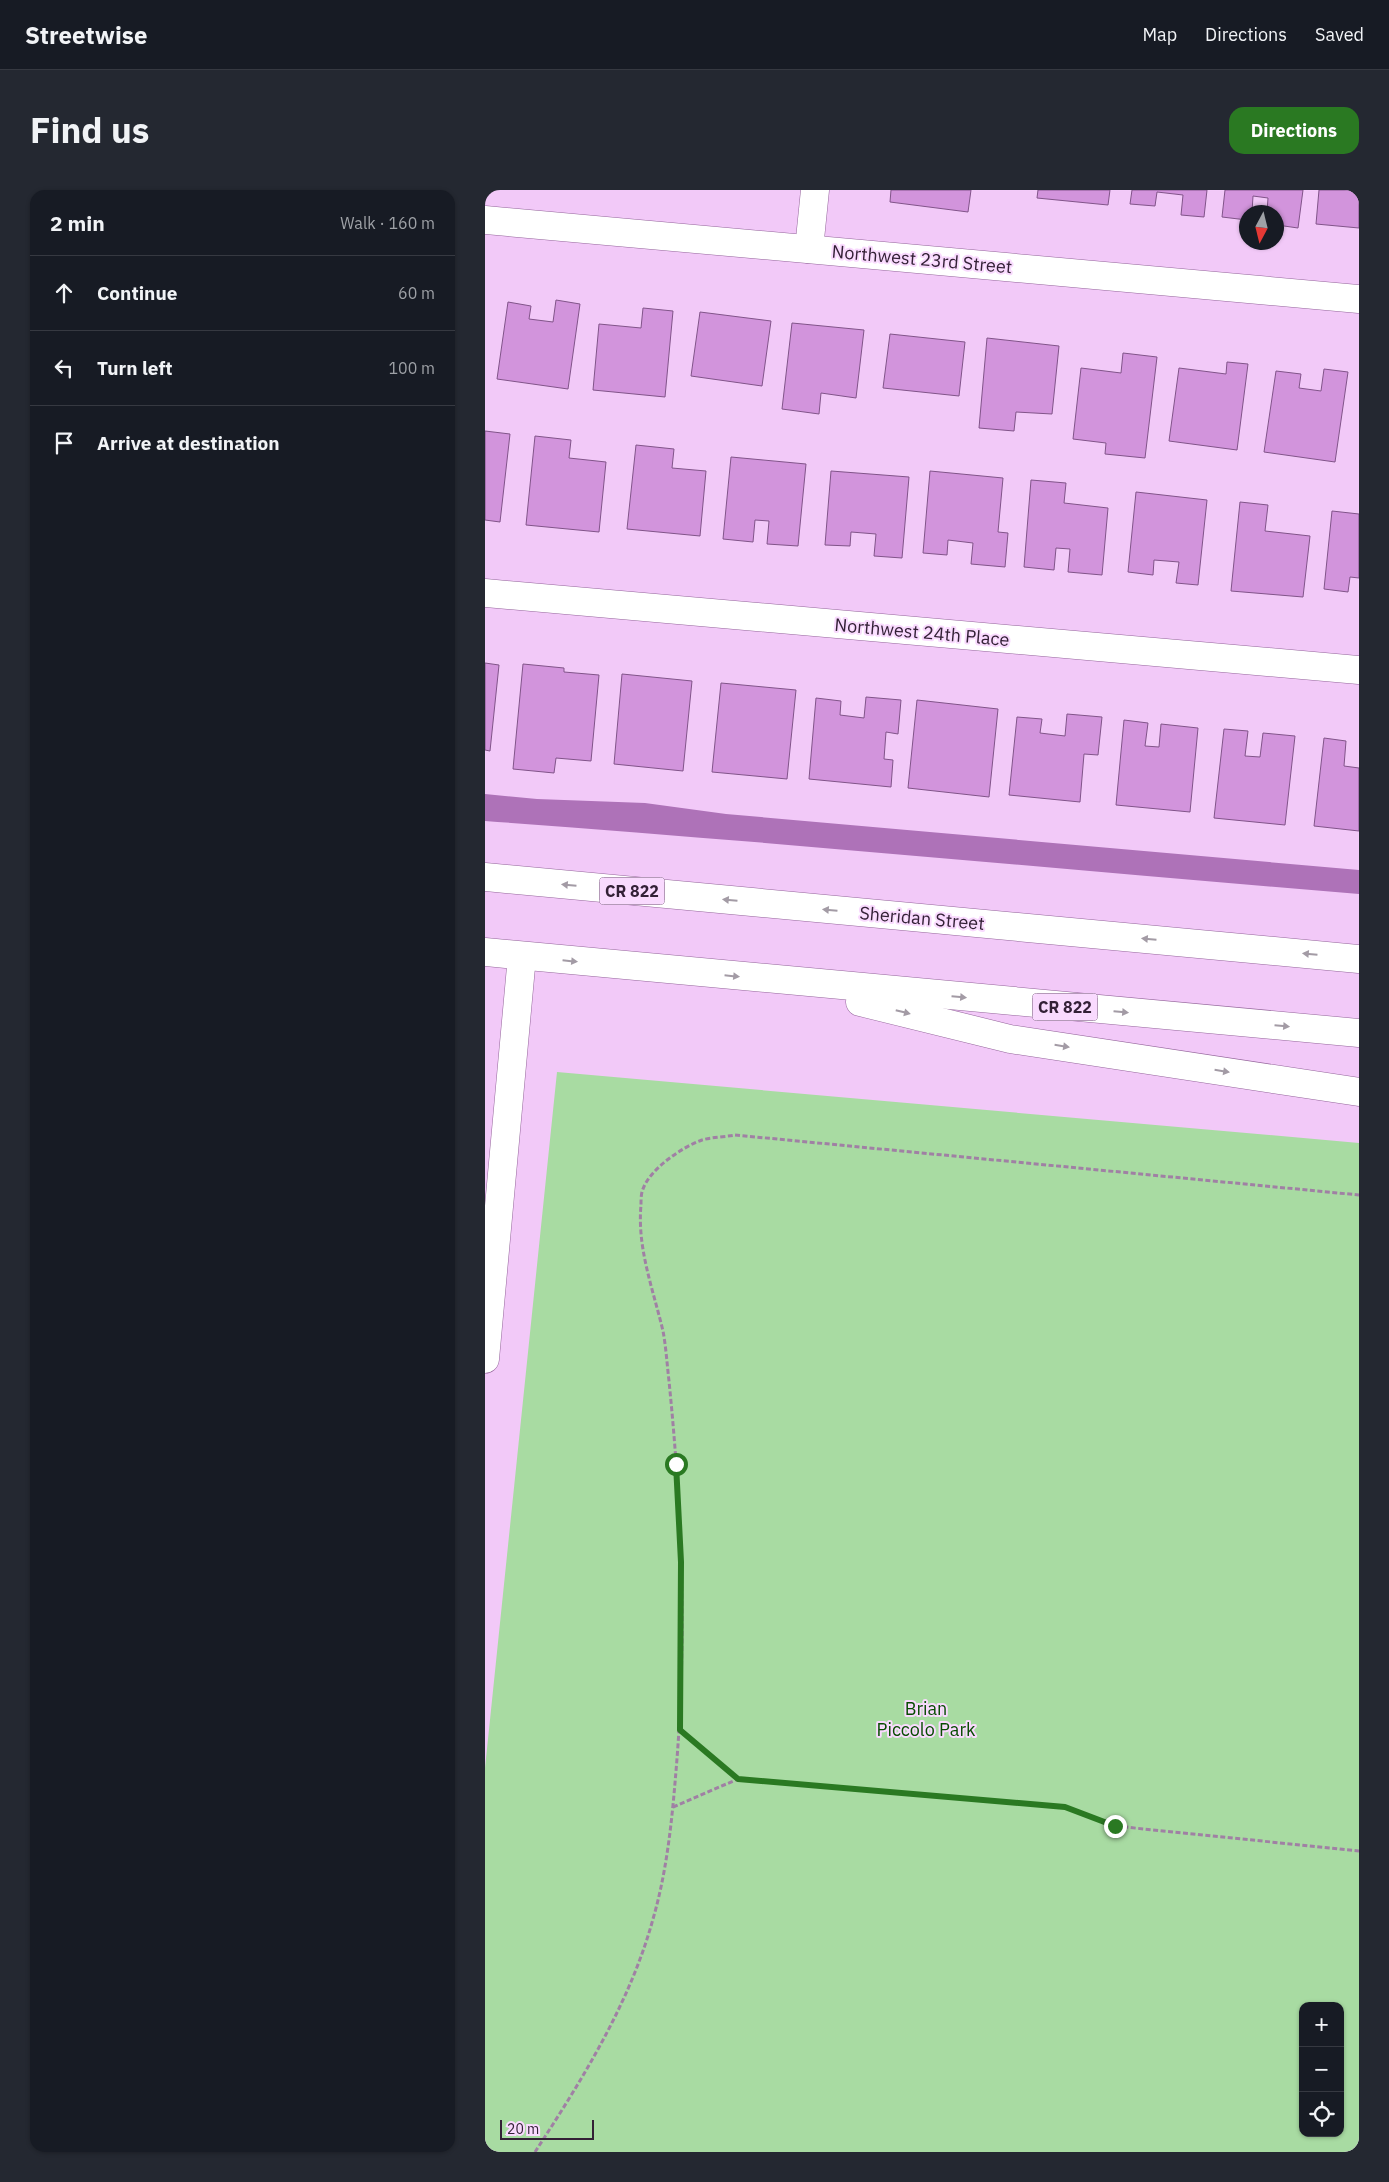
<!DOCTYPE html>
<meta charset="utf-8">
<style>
:root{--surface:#171b24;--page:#242831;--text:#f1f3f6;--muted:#9ea1a6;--line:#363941;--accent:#2a7922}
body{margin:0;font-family:"IBM Plex Sans",sans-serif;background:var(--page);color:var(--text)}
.controls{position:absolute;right:15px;bottom:15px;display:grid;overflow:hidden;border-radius:10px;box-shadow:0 1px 4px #0004}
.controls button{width:45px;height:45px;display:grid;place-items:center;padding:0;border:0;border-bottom:1px solid var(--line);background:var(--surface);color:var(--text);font:25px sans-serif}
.compass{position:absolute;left:754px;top:15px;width:45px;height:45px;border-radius:50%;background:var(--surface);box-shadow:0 1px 4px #0004;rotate:187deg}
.scale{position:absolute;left:15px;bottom:12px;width:94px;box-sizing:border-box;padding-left:5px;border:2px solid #332036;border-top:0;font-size:14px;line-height:18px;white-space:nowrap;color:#332036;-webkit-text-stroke:4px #f9dafe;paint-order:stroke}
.stop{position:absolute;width:15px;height:15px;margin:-11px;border:4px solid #2a7922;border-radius:50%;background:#fff}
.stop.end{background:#2a7922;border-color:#fff;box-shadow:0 1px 5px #0008}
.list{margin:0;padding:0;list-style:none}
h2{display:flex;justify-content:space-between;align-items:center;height:65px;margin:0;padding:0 20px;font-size:21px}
h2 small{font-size:16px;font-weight:400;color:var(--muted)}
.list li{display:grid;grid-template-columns:32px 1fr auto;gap:15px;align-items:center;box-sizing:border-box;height:75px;padding:0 20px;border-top:1px solid var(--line)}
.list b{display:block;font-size:19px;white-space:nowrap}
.list em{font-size:16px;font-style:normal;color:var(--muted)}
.icon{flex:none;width:28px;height:28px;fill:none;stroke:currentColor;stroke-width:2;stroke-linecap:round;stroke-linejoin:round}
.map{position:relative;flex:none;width:874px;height:1962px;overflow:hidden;border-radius:15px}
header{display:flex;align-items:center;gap:30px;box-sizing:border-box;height:70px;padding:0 25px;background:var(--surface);border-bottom:1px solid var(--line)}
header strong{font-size:24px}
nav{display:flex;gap:28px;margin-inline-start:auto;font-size:18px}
.intro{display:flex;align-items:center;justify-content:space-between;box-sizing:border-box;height:120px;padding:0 30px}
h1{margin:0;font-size:35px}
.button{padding:12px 22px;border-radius:15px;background:var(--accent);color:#fff;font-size:18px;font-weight:700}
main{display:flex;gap:30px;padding:0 30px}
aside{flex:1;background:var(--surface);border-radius:15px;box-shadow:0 1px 4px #0004}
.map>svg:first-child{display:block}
.green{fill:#a8dba2;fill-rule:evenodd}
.water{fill:#ae72b8}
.building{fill:#d294dc;stroke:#815489}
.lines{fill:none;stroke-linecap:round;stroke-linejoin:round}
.minor-casing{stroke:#94659b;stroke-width:29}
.major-casing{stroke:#94659b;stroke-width:29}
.path{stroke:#a080a4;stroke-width:3;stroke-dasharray:5 2.5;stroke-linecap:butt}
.minor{stroke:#fff;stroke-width:28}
.major{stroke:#fff;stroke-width:28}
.oneway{fill:#a39ba5}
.route{stroke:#2a7922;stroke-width:6}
.labels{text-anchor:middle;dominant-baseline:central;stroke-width:4;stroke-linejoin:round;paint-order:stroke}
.shield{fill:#f9dafe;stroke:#6e5872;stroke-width:1}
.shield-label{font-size:16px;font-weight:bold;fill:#332036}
.street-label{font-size:18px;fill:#332036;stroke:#f9dafe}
.park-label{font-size:18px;fill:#064c00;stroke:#f9dafe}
</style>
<header>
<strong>Streetwise</strong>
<nav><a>Map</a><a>Directions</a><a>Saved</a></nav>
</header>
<div class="intro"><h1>Find us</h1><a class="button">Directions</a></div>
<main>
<aside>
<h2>2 min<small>Walk · 160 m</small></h2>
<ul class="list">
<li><svg class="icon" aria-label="ahead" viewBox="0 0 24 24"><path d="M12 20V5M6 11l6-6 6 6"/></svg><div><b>Continue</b></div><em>60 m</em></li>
<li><svg class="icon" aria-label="left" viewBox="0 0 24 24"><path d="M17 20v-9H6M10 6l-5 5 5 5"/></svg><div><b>Turn left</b></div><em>100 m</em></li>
<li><svg class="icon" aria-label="arrive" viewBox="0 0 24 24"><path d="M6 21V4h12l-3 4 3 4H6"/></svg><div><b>Arrive at destination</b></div></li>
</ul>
</aside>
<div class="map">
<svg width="874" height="1962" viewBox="0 0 874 1962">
<rect width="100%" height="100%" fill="#f2c9f8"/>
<!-- green -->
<path class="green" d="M72,882L874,953V1962H0V1578ZM818,1816H855V1943H818Z"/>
<!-- water -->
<path class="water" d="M0,604L52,609L160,613L241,624L874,680V704C583,680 292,652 0,631Z"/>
<!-- building -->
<g class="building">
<path d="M406,0H486L483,22L405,12Z"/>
<path d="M553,0H625L623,15L552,8Z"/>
<path d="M647,0H722L719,27L696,25L698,5L672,2L670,16L645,14Z"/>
<path d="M740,0H818L813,38L792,35V22H782L783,8L768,6L767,22H762V30L737,27Z"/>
<path d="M834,0H874V38L831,34Z"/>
<path d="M71,110L95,114L83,199L12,189L23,112L46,116L44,129L68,132Z"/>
<path d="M158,118L188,121L180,207L108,200L114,134L156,138Z"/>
<path d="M215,122L286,131L277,196L206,186Z"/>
<path d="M307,133L379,140L371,208L336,203L334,224L297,219Z"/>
<path d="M405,144L480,152L474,206L398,198Z"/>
<path d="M502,148L574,156L567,224L531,222L529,241L494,238Z"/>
<path d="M638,163L672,167L660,268L620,264L621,253L588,249L596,178L636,183Z"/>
<path d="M742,172L763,174L752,260L684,251L694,178L741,184Z"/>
<path d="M839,179L863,182L850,272L779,262L791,181L816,184L814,198L836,201Z"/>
<path d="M0,241L25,244L15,332L0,330Z"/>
<path d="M50,246L86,250L84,268L121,272L114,342L41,335Z"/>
<path d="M151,255L189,259L187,278L221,281L215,346L142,339Z"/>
<path d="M246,267L321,274L313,356L282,354L284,331L270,330L268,352L238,349Z"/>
<path d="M346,281L424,287L417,368L389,366L391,344L366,342L365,356L340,355Z"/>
<path d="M445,281L518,288L513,342L523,343L520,377L486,374L488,353L463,350L462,365L438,363Z"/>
<path d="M546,290L581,293L579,313L623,318L617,385L583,382L585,359L571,358L569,380L539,377Z"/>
<path d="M651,302L722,310L713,395L691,393L694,372L669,370L668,385L643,382Z"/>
<path d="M755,312L783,315L780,341L825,346L818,407L746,401Z"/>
<path d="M847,321L874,324V388L865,387L863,402L839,399Z"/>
<path d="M0,473L14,475L5,561L0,560Z"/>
<path d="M38,474L79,478V482L114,485L106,571L71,568L69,583L28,579Z"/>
<path d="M137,484L207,491L198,581L129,574Z"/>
<path d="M236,493L311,500L302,589L227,582Z"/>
<path d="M381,507L416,510L413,544L401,542L399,569L408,570L406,597L324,589L331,508L356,511L355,525L379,528Z"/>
<path d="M432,510L513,519L504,607L423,598Z"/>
<path d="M582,524L617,527L613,565L599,564L595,612L524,605L532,527L557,529L555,543L580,546Z"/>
<path d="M639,530L663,533L660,556L674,557L676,534L713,538L705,622L631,615Z"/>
<path d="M739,539L763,541L760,566L775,567L778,543L810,546L800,635L729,628Z"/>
<path d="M839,548L861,551L859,576L874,578V641L829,636Z"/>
</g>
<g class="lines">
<!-- minor casing -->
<g class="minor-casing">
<g id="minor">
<path d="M0,30L874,109"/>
<path d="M324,59L330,0"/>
<path d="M0,403L874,480"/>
<path d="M0,1169L37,766"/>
</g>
</g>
<!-- major casing -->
<g class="major-casing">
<g id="major">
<path d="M0,687L874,769"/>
<path d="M0,762L874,843"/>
<path d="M375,812L525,849L874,902"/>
</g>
</g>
<!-- path -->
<g class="path">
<path d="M253,1589L580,1617L630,1636L874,1661"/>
<path d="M188,1617L253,1589L195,1540"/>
<path d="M50,1962C97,1890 145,1813 168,1729C182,1681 187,1630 191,1581C202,1451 197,1320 184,1191C182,1174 181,1157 178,1141C168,1099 152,1058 156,1015C156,1010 156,1003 158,999C165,979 197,957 217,950C227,947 240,947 250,945L874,1005"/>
</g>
<!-- minor -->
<use href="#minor" class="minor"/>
<!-- major -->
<use href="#major" class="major"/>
</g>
<!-- one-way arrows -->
<defs><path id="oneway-solid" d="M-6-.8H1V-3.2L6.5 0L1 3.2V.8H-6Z" transform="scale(1.25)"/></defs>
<g class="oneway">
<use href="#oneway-solid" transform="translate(84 695) rotate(-175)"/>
<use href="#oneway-solid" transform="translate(245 710) rotate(-175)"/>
<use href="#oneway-solid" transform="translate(345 720) rotate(-175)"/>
<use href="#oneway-solid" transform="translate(664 749) rotate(-175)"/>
<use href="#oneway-solid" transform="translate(825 764) rotate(-175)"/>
<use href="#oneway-solid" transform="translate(85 771) rotate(6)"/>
<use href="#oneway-solid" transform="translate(247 786) rotate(6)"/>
<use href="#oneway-solid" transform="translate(474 807) rotate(5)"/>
<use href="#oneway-solid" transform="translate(418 822) rotate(14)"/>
<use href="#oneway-solid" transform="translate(636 822) rotate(5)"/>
<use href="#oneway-solid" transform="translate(797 836) rotate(5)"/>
<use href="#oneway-solid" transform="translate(577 856) rotate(9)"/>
<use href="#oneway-solid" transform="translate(737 881) rotate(9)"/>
</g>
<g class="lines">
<!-- route -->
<path class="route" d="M191,1274L196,1372L195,1540L253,1589L580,1617L630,1636"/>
</g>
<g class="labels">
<!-- shield labels -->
<g class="shield">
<rect x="114.5" y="687.5" width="65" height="27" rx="4"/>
<rect x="547.5" y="803.5" width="65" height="27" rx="4"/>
</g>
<g class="shield-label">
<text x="147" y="701">CR 822</text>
<text x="580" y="817">CR 822</text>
</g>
<!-- street labels -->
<g class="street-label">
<text transform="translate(437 69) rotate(5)">Northwest 23rd Street</text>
<text transform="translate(437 442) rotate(5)">Northwest 24th Place</text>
<text transform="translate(437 728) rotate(5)">Sheridan Street</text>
</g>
<!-- park labels -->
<g class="park-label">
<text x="441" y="1518">Brian<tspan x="441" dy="21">Piccolo Park</tspan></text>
</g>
</g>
</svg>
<div class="controls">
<button>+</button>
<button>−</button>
<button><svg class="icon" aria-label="locate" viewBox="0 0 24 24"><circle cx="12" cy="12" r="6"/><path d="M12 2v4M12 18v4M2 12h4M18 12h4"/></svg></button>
</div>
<svg class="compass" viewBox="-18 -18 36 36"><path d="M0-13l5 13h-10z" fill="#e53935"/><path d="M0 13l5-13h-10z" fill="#9ea1a6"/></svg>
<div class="scale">20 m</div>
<div class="stop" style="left:191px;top:1274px"></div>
<div class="stop end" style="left:630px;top:1636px"></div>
</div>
</main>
